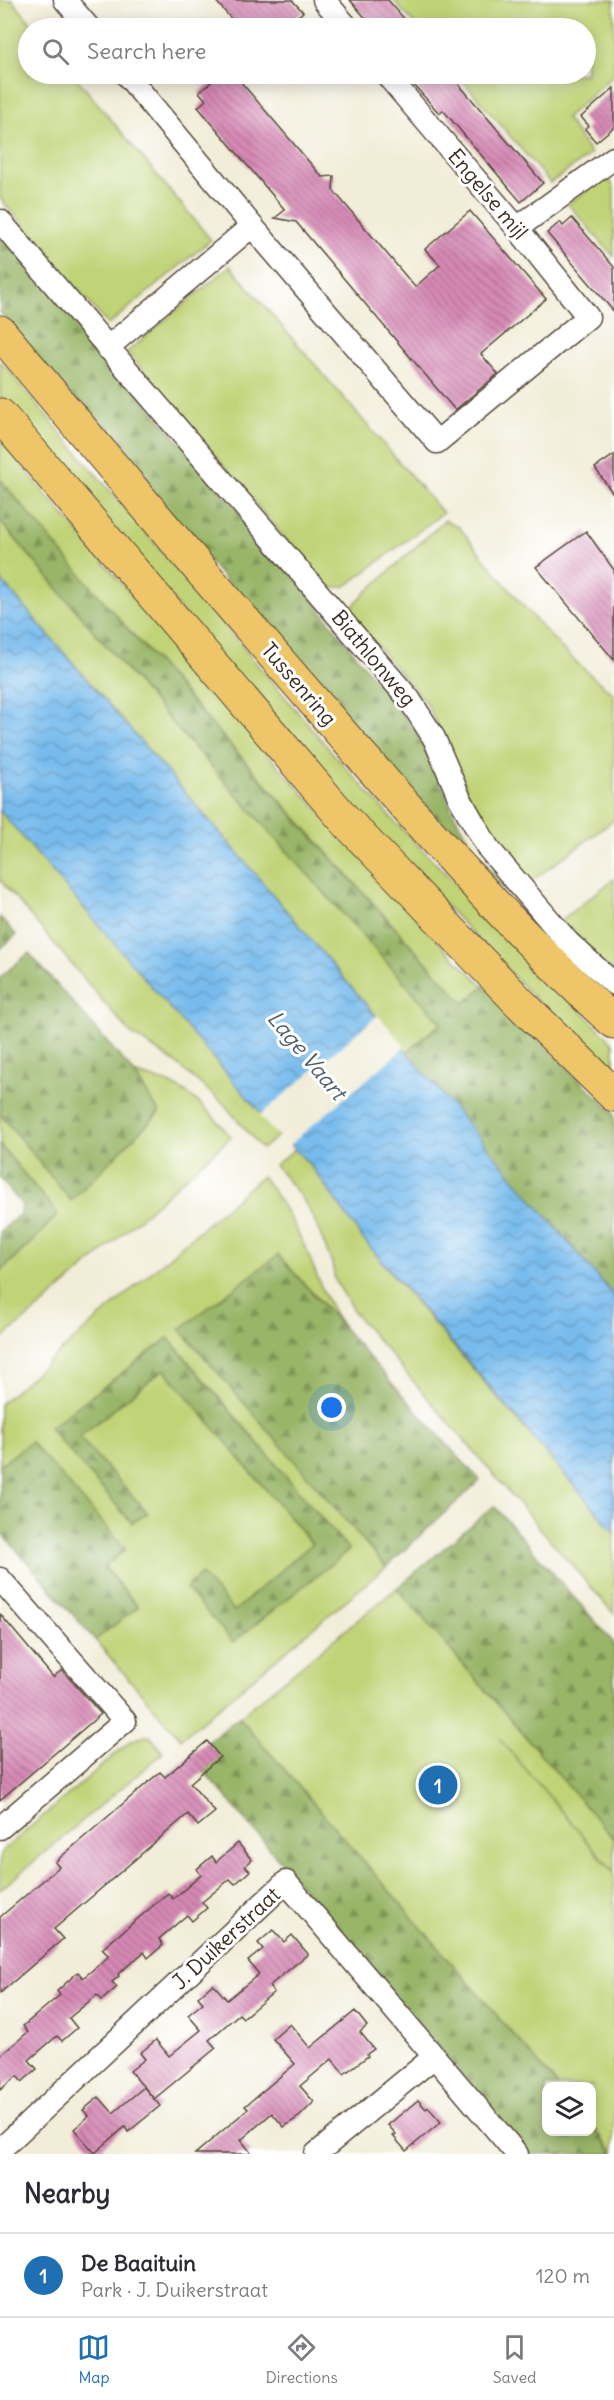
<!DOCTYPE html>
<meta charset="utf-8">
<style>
:root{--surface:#fff;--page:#f2f2f3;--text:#2b2b33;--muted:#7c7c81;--line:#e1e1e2;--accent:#1f6fb2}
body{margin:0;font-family:Delius,sans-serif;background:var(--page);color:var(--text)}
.controls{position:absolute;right:18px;bottom:18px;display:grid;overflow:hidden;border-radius:12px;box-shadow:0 3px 15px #0003}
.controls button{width:54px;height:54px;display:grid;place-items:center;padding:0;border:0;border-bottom:2px solid var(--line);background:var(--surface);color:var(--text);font:30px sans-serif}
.you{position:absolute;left:332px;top:1408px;width:21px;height:21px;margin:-15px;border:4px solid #fff;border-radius:50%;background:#1a73e8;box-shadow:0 0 0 9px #1a73e833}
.badge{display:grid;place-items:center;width:39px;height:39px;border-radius:50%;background:var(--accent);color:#fff;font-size:20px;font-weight:700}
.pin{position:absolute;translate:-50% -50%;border:3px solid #fff;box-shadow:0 2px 6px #0006}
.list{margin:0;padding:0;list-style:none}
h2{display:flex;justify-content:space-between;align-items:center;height:78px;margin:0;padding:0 24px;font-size:26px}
h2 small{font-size:20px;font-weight:400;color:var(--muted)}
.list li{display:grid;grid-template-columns:39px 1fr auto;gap:18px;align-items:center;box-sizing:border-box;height:84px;padding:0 24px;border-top:2px solid var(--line)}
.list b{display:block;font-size:22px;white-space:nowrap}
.list p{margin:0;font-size:20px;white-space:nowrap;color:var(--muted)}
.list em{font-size:20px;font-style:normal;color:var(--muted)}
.icon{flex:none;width:33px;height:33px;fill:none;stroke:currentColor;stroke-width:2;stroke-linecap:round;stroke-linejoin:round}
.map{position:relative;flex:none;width:614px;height:2154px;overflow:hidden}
.search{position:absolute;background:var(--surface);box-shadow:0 3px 15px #0003;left:18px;right:18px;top:18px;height:66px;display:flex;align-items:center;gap:15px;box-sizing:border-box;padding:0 21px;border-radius:33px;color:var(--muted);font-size:22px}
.sheet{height:162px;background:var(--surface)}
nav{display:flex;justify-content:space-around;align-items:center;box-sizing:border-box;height:84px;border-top:2px solid var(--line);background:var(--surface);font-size:16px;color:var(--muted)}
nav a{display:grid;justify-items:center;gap:3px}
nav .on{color:var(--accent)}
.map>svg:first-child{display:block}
.green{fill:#c0d376;stroke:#7e7e4a;stroke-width:1.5;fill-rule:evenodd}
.forest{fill:url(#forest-firs);stroke:#6a7042;stroke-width:1.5}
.water{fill:url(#water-waves);stroke:#597286;stroke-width:1.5}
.pier{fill:#f1edd8}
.building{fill:url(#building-back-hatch)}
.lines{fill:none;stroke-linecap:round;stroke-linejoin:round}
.minor-casing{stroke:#56473a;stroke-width:25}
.trunk-casing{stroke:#56473a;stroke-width:35}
.minor{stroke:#fff;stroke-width:22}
.trunk{stroke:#eec569;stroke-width:33}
.labels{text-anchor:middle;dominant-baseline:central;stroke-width:6;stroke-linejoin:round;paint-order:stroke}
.street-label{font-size:21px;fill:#3b2a1e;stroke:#fff}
.water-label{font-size:22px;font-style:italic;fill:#505d66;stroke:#fff}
</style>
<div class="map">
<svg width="614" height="2154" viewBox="0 0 614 2154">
<defs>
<pattern id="forest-firs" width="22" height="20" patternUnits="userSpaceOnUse" patternTransform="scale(1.5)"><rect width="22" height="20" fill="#98b567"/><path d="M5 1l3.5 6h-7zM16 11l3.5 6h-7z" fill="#7d9354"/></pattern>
<pattern id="water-waves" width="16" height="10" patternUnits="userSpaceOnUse" patternTransform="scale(1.5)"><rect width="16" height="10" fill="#77bbed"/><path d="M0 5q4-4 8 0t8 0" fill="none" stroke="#6398bf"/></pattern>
<pattern id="building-back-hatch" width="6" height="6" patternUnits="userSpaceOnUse" patternTransform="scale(1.5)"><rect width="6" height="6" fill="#d689b5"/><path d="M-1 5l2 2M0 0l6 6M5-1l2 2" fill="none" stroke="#af7093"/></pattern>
</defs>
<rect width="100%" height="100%" fill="#fff"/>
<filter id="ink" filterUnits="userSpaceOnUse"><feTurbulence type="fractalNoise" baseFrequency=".0167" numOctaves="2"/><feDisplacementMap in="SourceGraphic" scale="12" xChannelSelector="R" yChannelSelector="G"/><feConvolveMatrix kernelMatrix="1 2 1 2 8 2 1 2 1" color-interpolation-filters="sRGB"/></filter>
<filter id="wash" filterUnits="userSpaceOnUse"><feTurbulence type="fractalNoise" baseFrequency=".008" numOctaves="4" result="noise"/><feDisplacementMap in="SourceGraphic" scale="24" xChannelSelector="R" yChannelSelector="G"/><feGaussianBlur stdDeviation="1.35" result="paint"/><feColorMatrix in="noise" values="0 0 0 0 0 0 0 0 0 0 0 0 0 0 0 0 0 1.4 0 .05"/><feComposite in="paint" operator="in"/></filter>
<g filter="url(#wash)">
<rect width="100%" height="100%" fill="#f1edd8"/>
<!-- green -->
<g class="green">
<path d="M0,0H12L35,28H28V74H73L211,240L108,325L0,198Z"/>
<path d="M393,0H614V75L566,118L591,154L550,183L457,74H586V28H418Z"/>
<path d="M607,177L614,187V257L568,204Z"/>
<path d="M230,266L443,513L346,586L328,589L127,352Z"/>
<path d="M0,361L330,750L394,821L614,1044V1081L327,782L0,398Z"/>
<path d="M0,440L252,737L446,950L484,986L464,1004L210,722L65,557L0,479Z"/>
<path d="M445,520L459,527C507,586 552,647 614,694V820L526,885L492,845L427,704L354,619L352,609L357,601Z"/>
<path d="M0,521L166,716L441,1023L406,1053L240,856L0,579Z"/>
<path d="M0,811L280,1134L262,1149L223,1103L173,1061L130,1033L0,880Z"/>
<path d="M614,879V975L559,922Z"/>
<path d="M134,1073C146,1078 159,1079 171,1084C195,1095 215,1117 231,1137L45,1303L0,1340V1272L40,1234L57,1214L0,1145V1114L71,1200L159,1113Z"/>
<path d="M295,1149C330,1185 355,1229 387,1268C461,1357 539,1444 614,1532V1614L356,1315L335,1280L332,1263L313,1217L302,1198L275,1165Z"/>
<path d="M262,1176C276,1194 289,1214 299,1235C316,1267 320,1295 343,1326L278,1255L372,1550L386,1567L181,1739L95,1640L138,1607L104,1566L125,1550L31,1442L0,1465V1404ZM168,1338L349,1550L233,1642L201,1575L234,1612L312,1544L164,1369L79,1437L147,1513L50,1428Z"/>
<path d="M397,1588L614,1839V1872L499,1738L614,1873V2152L592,2126V2086H558L239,1717Z"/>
<path d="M146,1736L151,1737L163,1753L0,1890V1853L132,1740Z"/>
</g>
<!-- forest -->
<g class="forest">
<path d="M0,231L300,584L415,731L436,770L453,812L473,848L483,859L509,895L330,705L0,312Z"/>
<path d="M0,479C149,658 306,832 464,1003L484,986L614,1113V1296L406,1053L441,1023L166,716L0,521Z"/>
<path d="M0,917L16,935L0,949Z"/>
<path d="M29,953L134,1073L159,1112L71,1201L0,1114V977Z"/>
<path d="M0,1145L58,1214L40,1234L0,1272V1232L21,1213L22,1205L0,1178Z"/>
<path d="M278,1255C346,1329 410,1407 480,1480L386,1567L180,1329Z"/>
<path d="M168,1338L349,1550L233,1642L186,1588L201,1574L234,1611L312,1544L164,1369L79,1437L148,1513L132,1523L49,1428Z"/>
<path d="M31,1442L126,1549L104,1567L138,1607L95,1640L0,1531V1465Z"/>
<path d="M494,1506L614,1643V1839L397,1588Z"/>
<path d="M239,1717L558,2086H546V2132H592V2126L614,2154H529L191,1756Z"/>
</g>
<!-- water -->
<path class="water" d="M0,579L240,856L614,1296V1532L363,1239L312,1167L264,1117L0,811Z"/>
<!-- pier -->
<path class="pier" d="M378,1015L405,1047L288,1146L259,1116Z"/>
<g id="blocks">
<!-- building -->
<g class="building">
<path d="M215,0H292L303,12L284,28H239Z"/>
<path d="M350,0H388L412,28H374Z"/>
<path d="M221,74H234L322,177L334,176L333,190L415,287L440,265L425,249L470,211L546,299L481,354L498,374L455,410L296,222L275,218L285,210L198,107L206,100L199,92Z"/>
<path d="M404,74H450L543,183L521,202L443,110L439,113Z"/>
<path d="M614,88V127L596,142L585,129L589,126L581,117Z"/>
<path d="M572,218L614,267V312L547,233L560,222L563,226Z"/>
<path d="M614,455V495L595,468Z"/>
<path d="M586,531L614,570V660L536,567Z"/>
<path d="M0,1614L53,1677L62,1670L101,1714L0,1800Z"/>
<path d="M207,1741L220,1757L190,1783L215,1812L198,1826L188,1814L54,1929L63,1939L0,1993V1917L59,1867L55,1862L160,1772L165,1777Z"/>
<path d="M238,1843L252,1860L245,1866L250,1871L235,1884L230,1879L202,1902L207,1908L192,1921L187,1915L159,1939L163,1945L148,1958L144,1952L118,1974L119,1976L112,1982L117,1987L102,2000L97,1995L69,2018L77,2028L62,2041L57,2036L29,2060L37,2069L22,2082L17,2076L0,2090V2056L28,2032L23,2026L60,1995L57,1991L78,1972L83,1978L109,1956L102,1949L168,1893L173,1899L201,1875L197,1869L212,1856L216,1862Z"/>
<path d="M273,1930L284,1942L292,1935L308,1954L269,1986L274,1992L243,2018L239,2014L209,2040L216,2048L154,2099L130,2071L145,2059L140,2053L156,2040L169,2056L201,2030L188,2015L203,2003L198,1997L213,1984L227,2000L259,1974L248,1961L263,1949L258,1943Z"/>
<path d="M355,2011L367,2026L360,2032L374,2049L367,2054L368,2056L344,2074L332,2059L300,2086L314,2102L300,2116L284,2127L272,2113L241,2140L252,2154H195L248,2109L245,2106L295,2064L273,2039L290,2024L310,2048Z"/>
<path d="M144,2087L160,2106L128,2132L125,2127L95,2153L74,2129L89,2116L83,2110L99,2097L113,2113Z"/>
<path d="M418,2100L426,2109L428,2107L441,2122L406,2151L393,2136L396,2134L388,2125Z"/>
</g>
</g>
</g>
<g filter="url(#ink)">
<use href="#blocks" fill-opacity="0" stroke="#56473a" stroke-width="1.5"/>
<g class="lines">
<!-- minor casing -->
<g class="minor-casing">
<g id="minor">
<path d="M65,0L89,28"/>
<path d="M324,0L348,28"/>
<path d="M126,74L252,226L437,442L588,317L517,228L386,74"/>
<path d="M0,221L409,699L434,738L460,799L488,848L568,942L614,984"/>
<path d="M517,228L614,158"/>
<path d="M107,348L252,226"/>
<path d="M0,1579L125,1721L0,1828"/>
<path d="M0,2150L286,1882L517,2154"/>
<path d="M316,2154L434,2057"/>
</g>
</g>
<!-- trunk casing -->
<g class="trunk-casing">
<g id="trunk">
<path d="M0,332C113,468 227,602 343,735C430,834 516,934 614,1022"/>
<path d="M0,415L344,819L521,1004L614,1095"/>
</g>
</g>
<!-- minor -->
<use href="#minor" class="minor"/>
<!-- trunk -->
<use href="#trunk" class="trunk"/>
</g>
</g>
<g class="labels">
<!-- street labels -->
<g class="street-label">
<text transform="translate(488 194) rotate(50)">Engelse mijl</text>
<text transform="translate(374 658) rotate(50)">Biathlonweg</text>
<text transform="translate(299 684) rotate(49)">Tussenring</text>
<text transform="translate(226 1938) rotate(-43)">J. Duikerstraat</text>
</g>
<!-- water labels -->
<g class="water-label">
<text transform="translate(307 1055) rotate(50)">Lage Vaart</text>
</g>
</g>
</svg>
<div class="controls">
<button><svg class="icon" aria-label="layers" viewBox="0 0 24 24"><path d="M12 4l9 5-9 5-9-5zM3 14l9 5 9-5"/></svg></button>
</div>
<div class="you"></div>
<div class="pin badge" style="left:438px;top:1785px">1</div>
<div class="search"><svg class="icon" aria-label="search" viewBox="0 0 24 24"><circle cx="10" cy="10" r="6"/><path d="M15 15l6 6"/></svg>Search here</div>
</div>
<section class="sheet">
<h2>Nearby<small></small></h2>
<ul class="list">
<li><span class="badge">1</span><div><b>De Baaituin</b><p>Park · J. Duikerstraat</p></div><em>120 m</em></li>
</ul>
</section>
<nav>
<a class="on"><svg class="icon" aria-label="map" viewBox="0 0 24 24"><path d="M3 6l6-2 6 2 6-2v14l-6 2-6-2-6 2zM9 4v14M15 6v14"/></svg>Map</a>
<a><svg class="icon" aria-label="directions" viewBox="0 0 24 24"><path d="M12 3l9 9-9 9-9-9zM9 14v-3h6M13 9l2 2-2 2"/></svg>Directions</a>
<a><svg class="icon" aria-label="saved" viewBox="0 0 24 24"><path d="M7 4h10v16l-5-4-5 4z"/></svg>Saved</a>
</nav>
